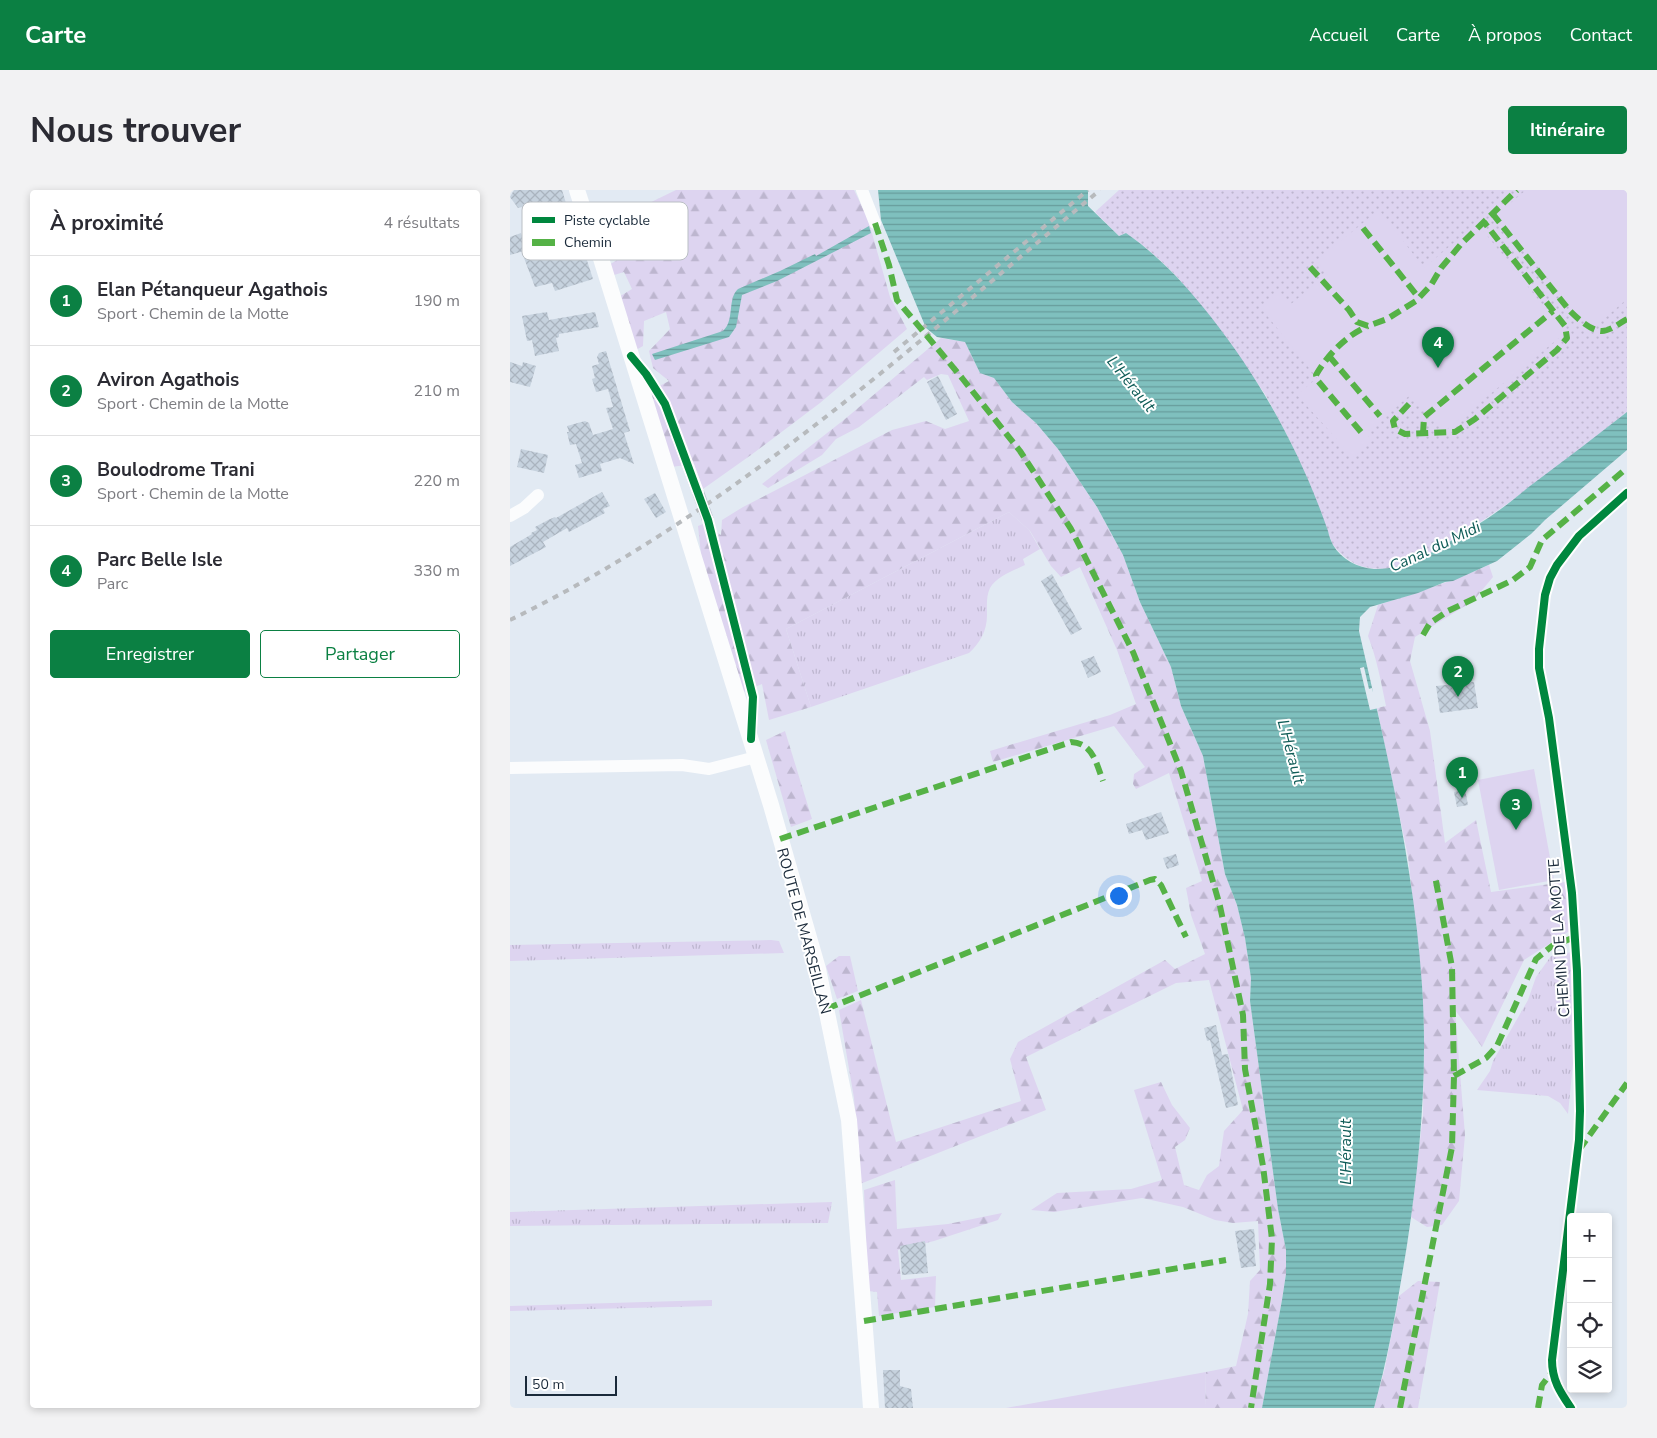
<!DOCTYPE html>
<html lang="fr">
<meta charset="utf-8">
<style>
:root{--surface:#fff;--page:#f2f2f3;--text:#2b2b33;--muted:#7c7c81;--line:#e1e1e2;--accent:#0b8043}
body{margin:0;font-family:"Nunito Sans",sans-serif;background:var(--page);color:var(--text)}
.controls{position:absolute;right:15px;bottom:15px;display:grid;overflow:hidden;border-radius:5px;box-shadow:0 2px 8px #0003}
.controls button{width:45px;height:45px;display:grid;place-items:center;padding:0;border:0;border-bottom:1px solid var(--line);background:var(--surface);color:var(--text);font:25px sans-serif}
.scale{position:absolute;left:15px;bottom:12px;width:92px;box-sizing:border-box;padding-left:5px;border:2px solid #1a2a3a;border-top:0;font-size:14px;line-height:18px;white-space:nowrap;color:#1a2a3a;-webkit-text-stroke:4px #fff;paint-order:stroke}
.you{position:absolute;left:608px;top:705px;width:18px;height:18px;margin:-12px;border:4px solid #fff;border-radius:50%;background:#1a73e8;box-shadow:0 0 0 8px #1a73e833}
.badge{display:grid;place-items:center;width:32px;height:32px;border-radius:50%;background:var(--accent);color:#fff;font-size:16px;font-weight:700}
.pin{position:absolute;translate:-50% -41px;filter:drop-shadow(0 1px 2px #0008)}
.pin::after{content:'';position:absolute;top:26px;width:18px;height:15px;background:inherit;clip-path:polygon(0 0,100% 0,50% 100%)}
.list{margin:0;padding:0;list-style:none}
h2{display:flex;justify-content:space-between;align-items:center;height:65px;margin:0;padding:0 20px;font-size:21px}
h2 small{font-size:16px;font-weight:400;color:var(--muted)}
.list li{display:grid;grid-template-columns:32px 1fr auto;gap:15px;align-items:center;box-sizing:border-box;height:90px;padding:0 20px;border-top:1px solid var(--line)}
.list b{display:block;font-size:19px;white-space:nowrap}
.list p{margin:0;font-size:16px;white-space:nowrap;color:var(--muted)}
.list em{font-size:16px;font-style:normal;color:var(--muted)}
.actions{display:flex;gap:10px;padding:15px 20px}
.actions a{flex:1;padding:11px 0;border:1px solid var(--accent);border-radius:5px;text-align:center;font-size:18px;color:var(--accent)}
.actions .main{background:var(--accent);color:#fff}
.icon{flex:none;width:28px;height:28px;fill:none;stroke:currentColor;stroke-width:2;stroke-linecap:round;stroke-linejoin:round}
.map{position:relative;flex:none;width:1117px;height:1218px;overflow:hidden;border-radius:5px}
header{display:flex;align-items:center;gap:30px;box-sizing:border-box;height:70px;padding:0 25px;background:var(--accent);color:#fff}
header strong{font-size:24px}
nav{display:flex;gap:28px;margin-inline-start:auto;font-size:18px}
.intro{display:flex;align-items:center;justify-content:space-between;box-sizing:border-box;height:120px;padding:0 30px}
h1{margin:0;font-size:35px}
.button{padding:12px 22px;border-radius:5px;background:var(--accent);color:#fff;font-size:18px;font-weight:700}
main{display:flex;gap:30px;padding:0 30px}
aside{flex:1;background:var(--surface);border-radius:5px;box-shadow:0 2px 8px #0003}
.map>svg:first-child{display:block}
.grass{fill:url(#grass-tufts)}
.forest{fill:url(#forest-firs)}
.park{fill:url(#park-dots)}
.garden{fill:#ddd4f0}
.water{fill:url(#water-rules)}
.pier{fill:#e2eaf3}
.building{fill:url(#building-cross-hatch)}
.lines{fill:none;stroke-linecap:round;stroke-linejoin:round}
.minor-tunnel{stroke:#bac4ce;stroke-width:12;stroke-dasharray:12 6;stroke-linecap:butt}
.minor{stroke:#fbfcfd;stroke-width:12}
.major{stroke:#fbfcfd;stroke-width:16}
.rail{stroke:#b7babd;stroke-width:4;stroke-dasharray:6 6;stroke-linecap:butt}
.quiet{stroke:#55b246;stroke-width:6;stroke-dasharray:12 6;stroke-linecap:butt}
.cycleway-casing{stroke:#fff;stroke-width:11}
.cycleway{stroke:#00873e;stroke-width:8}
.labels{text-anchor:middle;dominant-baseline:central;stroke-width:4;stroke-linejoin:round;paint-order:stroke}
.street-label{font-size:15px;fill:#1a2a3a;stroke:#fff}
.water-label{font-size:16px;font-style:italic;fill:#0f5c57;stroke:#fff}
.key{fill:#fff;stroke:#babfc4;stroke-width:1}
.key-label{font-size:14px;fill:#1a2a3a}
</style>
<header>
<strong>Carte</strong>
<nav><a>Accueil</a><a>Carte</a><a>À propos</a><a>Contact</a></nav>
</header>
<div class="intro"><h1>Nous trouver</h1><a class="button">Itinéraire</a></div>
<main>
<aside>
<h2>À proximité<small>4 résultats</small></h2>
<ul class="list">
<li><span class="badge">1</span><div><b>Elan Pétanqueur Agathois</b><p>Sport · Chemin de la Motte</p></div><em>190 m</em></li>
<li><span class="badge">2</span><div><b>Aviron Agathois</b><p>Sport · Chemin de la Motte</p></div><em>210 m</em></li>
<li><span class="badge">3</span><div><b>Boulodrome Trani</b><p>Sport · Chemin de la Motte</p></div><em>220 m</em></li>
<li><span class="badge">4</span><div><b>Parc Belle Isle</b><p>Parc</p></div><em>330 m</em></li>
</ul>
<div class="actions"><a class="main">Enregistrer</a><a>Partager</a></div>
</aside>
<div class="map">
<svg width="1117" height="1218" viewBox="0 0 1117 1218">
<defs>
<pattern id="grass-tufts" width="24" height="20" patternUnits="userSpaceOnUse" patternTransform="scale(1.25)"><rect width="24" height="20" fill="#ddd4f0"/><path d="M3 7l-1-3M5 7V3M7 7l1-3M15 17l-1-3M17 17v-4M19 17l1-3" fill="none" stroke="#bdb6cf"/></pattern>
<pattern id="forest-firs" width="22" height="20" patternUnits="userSpaceOnUse" patternTransform="scale(1.25)"><rect width="22" height="20" fill="#ddd4f0"/><path d="M5 1l3.5 6h-7zM16 11l3.5 6h-7z" fill="#bdb6cf"/></pattern>
<pattern id="park-dots" width="8" height="8" patternUnits="userSpaceOnUse" patternTransform="scale(1.25)"><rect width="8" height="8" fill="#ddd4f0"/><path d="M2 2h.1M6 6h.1" fill="none" stroke="#bdb6cf" stroke-width="1.8" stroke-linecap="round"/></pattern>
<pattern id="water-rules" width="6" height="5" patternUnits="userSpaceOnUse" patternTransform="scale(1.25)"><rect width="6" height="5" fill="#7fc0be"/><path d="M0 2.5h6" fill="none" stroke="#679c9b"/></pattern>
<pattern id="building-cross-hatch" width="8" height="8" patternUnits="userSpaceOnUse" patternTransform="scale(1.25)"><rect width="8" height="8" fill="#c6d2de"/><path d="M0 0l8 8M0 8l8-8" fill="none" stroke="#aab4bf"/></pattern>
</defs>
<rect width="100%" height="100%" fill="#e2eaf3"/>
<!-- grass -->
<g class="grass">
<path d="M499,322L519,340L530,359L513,369L515,375C503,381 487,386 480,398C476,406 477,417 477,425C477,441 470,453 459,463L301,517L276,439Z"/>
<path d="M261,750L269,751L274,763L0,771V755Z"/>
<path d="M1062,762L1063,873L1058,924L1050,913L1038,906L967,900L980,881L983,871L1018,810L1026,787L1041,766Z"/>
<path d="M322,1012L318,1033L0,1036V1022Z"/>
<path d="M202,1110V1116L0,1121V1116Z"/>
</g>
<!-- forest -->
<g class="forest">
<path d="M166,0H344L358,29L380,107L397,139L310,213L241,265L193,299L184,274L161,277L138,202L159,191L143,178L139,161L160,139L156,122L134,131L133,156L124,161L107,108L122,99L114,82L104,85L99,75L112,67L100,32Z"/>
<path d="M431,148L455,152L470,183L484,188L502,212L526,233L548,259L587,317L613,365L630,412L661,477L671,516L693,566L715,684L727,715L735,748L741,788L740,811L768,1019L776,1060V1084L772,1110L752,1218H695L696,1182L726,1176L738,1124L740,1091L750,1080L748,1031L723,1033L705,1030L673,1017L632,1008L544,1022L521,1020L547,1003L621,999L652,990L624,900L651,892L662,915L680,938L675,950L665,957L674,995L689,1000L697,985L709,976L714,941L733,920L699,790L666,793L516,867L536,920L350,994L344,908L329,820L351,810L386,952L511,911L500,869L508,852L655,770L665,779L695,764L681,725L676,698L692,691L659,583L626,599L623,594L624,584L635,577L604,536L483,572L480,561L600,525L626,514L607,460L570,377L551,387L541,376L520,341L499,322L276,439L301,517L259,530L252,494L231,503L192,374L188,336L193,334L211,345L212,330L233,317L382,240L416,231L435,239L459,231L438,185L431,184L417,190L414,187L349,237L326,249L312,265L258,298L252,294L335,229Z"/>
<path d="M979,375L983,387L963,411L905,447L900,471L920,541L935,653L966,630L981,702L1055,692L1061,740L1014,770L972,857L945,820L955,945L949,1011L932,1035L917,1037L901,1027L913,925L914,840L912,795L898,666L867,518L876,516C871,492 867,469 858,446L868,415C906,403 943,391 979,375Z"/>
<path d="M275,541L302,629L281,637L256,550Z"/>
<path d="M329,766H340L348,801L327,809L316,776Z"/>
<path d="M385,990L387,1039L438,1034L492,1023L488,1030L424,1051L388,1060L391,1090L426,1086L425,1117L369,1126L367,1102L358,1101L354,1000Z"/>
<path d="M908,1091L930,1092L908,1218H864L875,1178L889,1106Z"/>
</g>
<!-- park -->
<path class="park" d="M609,0H1117V222C1062,265 1008,310 948,346C926,359 906,375 879,378C854,381 839,374 823,355L789,270L778,247L755,204L746,191L669,89C652,71 635,56 616,43L609,46L585,22Z"/>
<!-- garden -->
<g class="garden">
<path d="M1016,0H1117V109L1081,140L985,26Z"/>
<path d="M869,20L914,78L967,33L1055,143L935,241L899,206L856,243L862,251L843,267L787,205L807,188L751,118L768,103L781,114L805,94L818,85L806,71Z"/>
<path d="M1024,579L1044,690L989,700L968,590Z"/>
<path d="M696,1182L695,1218H496Z"/>
</g>
<!-- water -->
<g class="water">
<path d="M368,0H578V16L609,46L616,43C649,66 676,95 701,127C752,192 791,263 818,341C819,346 821,351 823,355C831,369 848,378 864,379C896,380 921,363 947,347C961,338 975,331 988,321C1001,312 1012,302 1024,293C1055,270 1086,246 1117,222V260L1035,330L1021,344L987,371L943,391L935,392L908,403L860,417L850,427L849,441C876,558 904,675 912,795C918,882 910,969 897,1055C888,1110 879,1164 864,1218H752L772,1110L776,1084V1060L768,1019L740,811L741,788L735,748L727,715L715,684L693,566L671,516L661,477L630,412L613,365L587,317L548,259L526,233L502,212L484,188L470,183L455,152L427,147L416,138L371,30Z"/>
<path d="M359,36L361,43L267,91L232,105L226,137L219,147L145,170L142,164L213,141C225,130 217,109 228,99L270,81L305,64L306,66Z"/>
</g>
<!-- pier -->
<path class="pier" d="M854,477L859,499L862,498L863,502H866L869,518L860,520L850,478Z"/>
<!-- building -->
<g class="building">
<path d="M4,0H52L59,23L33,30L28,13L8,18L0,7Z"/>
<path d="M11,43L17,60L0,65V47Z"/>
<path d="M70,49L83,89L45,101L42,93L25,97L14,68Z"/>
<path d="M37,122L39,130L85,122L89,137L49,144V147L46,148L49,161L25,166L22,150L17,151L12,126Z"/>
<path d="M96,161L120,241L114,243L124,274L110,268L90,274L92,281L69,288L65,275L72,273L66,254L60,255L57,242H59L57,236L75,231L79,233L83,245L103,239L96,218L103,217L98,199L86,202L82,189L85,188L82,176L89,174L87,167L89,163Z"/>
<path d="M0,172L12,176L13,172L26,176L20,197L0,192Z"/>
<path d="M428,186L447,224L436,230L417,192Z"/>
<path d="M11,259L38,265L34,283L7,277Z"/>
<path d="M92,302L100,316L93,319L95,323L59,342L57,338L33,352L36,357L0,376V357L22,344L21,343L27,340L25,337L38,330L45,327L46,328Z"/>
<path d="M145,303L156,322L146,328L134,309Z"/>
<path d="M542,384L572,439L561,445L531,391Z"/>
<path d="M584,466L591,482L578,488L571,471Z"/>
<path d="M964,492L968,518L930,523L926,496Z"/>
<path d="M955,599L958,615L947,617L944,602Z"/>
<path d="M651,622L659,643L636,650L632,640L619,644L616,634Z"/>
<path d="M666,664L669,675L657,679L653,668Z"/>
<path d="M706,835L712,865L718,864L728,915L716,918L700,850L697,851L694,838Z"/>
<path d="M744,1039L746,1060H744L746,1076L731,1078L725,1041Z"/>
<path d="M415,1051L418,1083L392,1085L390,1056Z"/>
<path d="M373,1180H390V1196L401,1199L403,1218H375Z"/>
</g>
<g class="lines">
<!-- minor-tunnel -->
<path class="minor-tunnel" d="M188,302L198,330"/>
<!-- minor -->
<g class="minor">
<path d="M352,0L365,33"/>
<path d="M124,170L136,184L155,214L188,302"/>
<path d="M0,326L14,318L28,305"/>
<path d="M198,330L243,507L241,542"/>
<path d="M0,578L172,575L199,579L246,567"/>
<path d="M1061,1218C1050,1202 1042,1190 1042,1170L1069,950L1070,921L1067,781L1062,703L1039,528L1029,478V459L1035,405L1040,388L1047,375L1069,346L1117,303"/>
</g>
<!-- major -->
<path class="major" d="M67,0L78,34L89,62L261,615L308,779L339,930L361,1218"/>
<!-- rail -->
<g class="rail">
<path d="M384,162L578,0"/>
<path d="M0,430C220,323 403,156 590,0"/>
</g>
<!-- quiet -->
<g class="quiet">
<path d="M982,23L1059,120C1067,128 1081,141 1092,141C1100,141 1110,133 1117,129"/>
<path d="M365,33L379,75L387,110L452,188L510,261L561,339L623,462L671,581L710,716L733,825L735,879L753,976L762,1049L760,1094L741,1218"/>
<path d="M853,38L909,108"/>
<path d="M800,77L839,120L847,132L858,136L877,129L906,111L921,95L931,78L952,53L1007,0"/>
<path d="M819,166L870,226"/>
<path d="M899,214L883,231L885,239L895,244L945,242L965,229L1047,160L1057,148L1055,136L974,32"/>
<path d="M851,242L808,191L806,185C818,164 837,145 858,136"/>
<path d="M913,244L914,227L1043,121"/>
<path d="M913,445L920,433L938,421L1003,390L1020,377L1032,350L1117,278"/>
<path d="M270,649L561,552C583,553 586,573 593,591"/>
<path d="M316,819L640,690L645,689L651,695L676,747"/>
<path d="M944,886L976,868L987,856L1026,769L1042,756L1065,747"/>
<path d="M1069,960L1117,893"/>
<path d="M354,1131L716,1070"/>
<path d="M890,1218L942,957L944,886L942,777L925,686"/>
<path d="M1028,1218L1032,1195L1042,1182"/>
</g>
<!-- cycleway casing -->
<g class="cycleway-casing">
<g id="cycleway">
<path d="M121,166L136,184L155,214L198,330L243,507L241,549"/>
<path d="M1061,1218C1050,1202 1042,1190 1042,1170L1069,950L1070,921L1067,781L1062,703L1039,528L1029,478V459L1035,405L1040,388L1047,375L1069,346L1117,303"/>
</g>
</g>
<!-- cycleway -->
<use href="#cycleway" class="cycleway"/>
</g>
<g class="labels">
<!-- street labels -->
<g class="street-label">
<text transform="translate(294 741) rotate(75)">ROUTE DE MARSEILLAN</text>
<text transform="translate(1049 748) rotate(-94)">CHEMIN DE LA MOTTE</text>
</g>
<!-- water labels -->
<g class="water-label">
<text transform="translate(621 194) rotate(51)">L'Hérault</text>
<text transform="translate(925 357) rotate(-25)">Canal du Midi</text>
<text transform="translate(781 562) rotate(75)">L'Hérault</text>
<text transform="translate(836 962) rotate(-90)">L'Hérault</text>
</g>
</g>
<!-- legend -->
<rect x="12" y="12" width="166" height="58" rx="8" class="key"/>
<rect x="22" y="27" width="23" height="6" fill="#00873e"/>
<rect x="22" y="49" width="23" height="7" fill="#55b246"/>
<g class="key-label">
<text x="54" y="35">Piste cyclable</text>
<text x="54" y="57">Chemin</text>
</g>
</svg>
<div class="controls">
<button>+</button>
<button>−</button>
<button><svg class="icon" aria-label="locate" viewBox="0 0 24 24"><circle cx="12" cy="12" r="6"/><path d="M12 2v4M12 18v4M2 12h4M18 12h4"/></svg></button>
<button><svg class="icon" aria-label="layers" viewBox="0 0 24 24"><path d="M12 4l9 5-9 5-9-5zM3 14l9 5 9-5"/></svg></button>
</div>
<div class="scale">50 m</div>
<div class="you"></div>
<div class="pin badge" style="left:952px;top:608px">1</div>
<div class="pin badge" style="left:948px;top:507px">2</div>
<div class="pin badge" style="left:1006px;top:640px">3</div>
<div class="pin badge" style="left:928px;top:178px">4</div>
</div>
</main>
